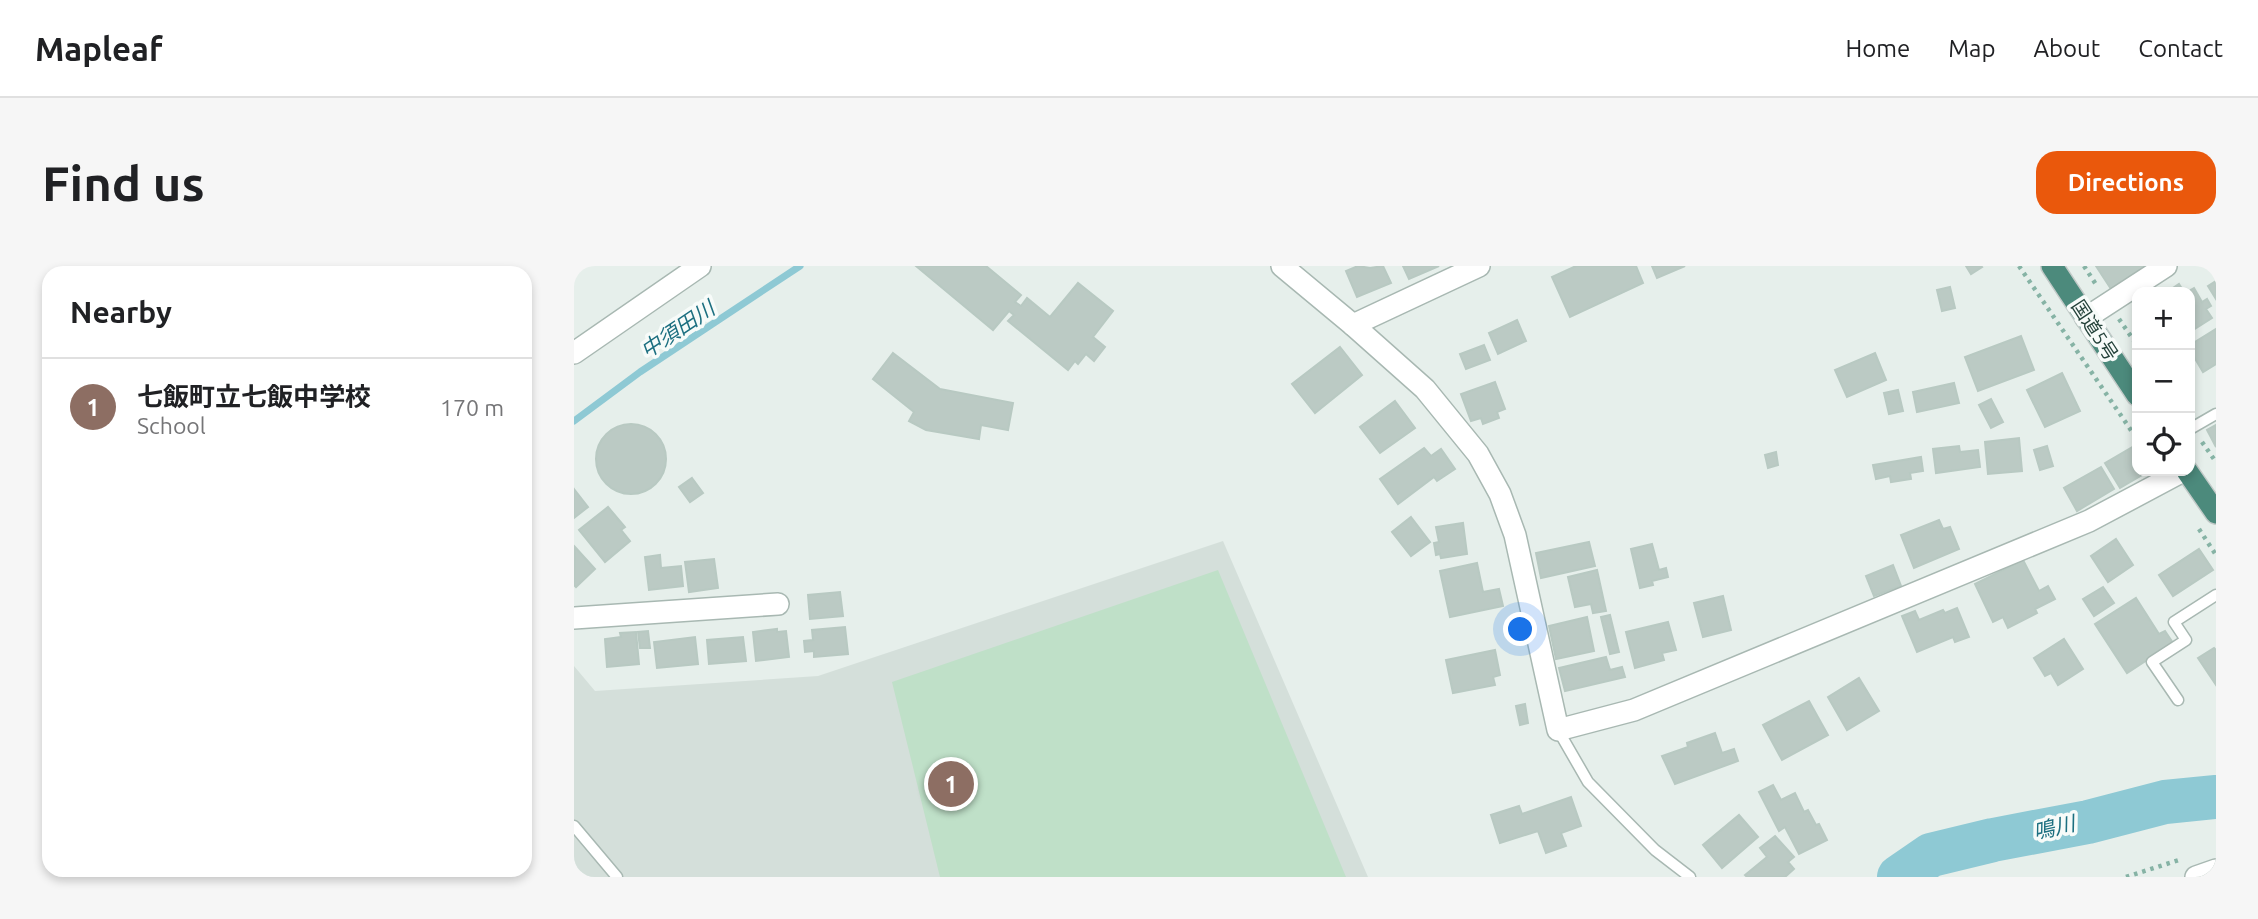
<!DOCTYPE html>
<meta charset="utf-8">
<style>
:root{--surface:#fff;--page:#f6f6f6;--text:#202124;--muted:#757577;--line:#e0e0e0;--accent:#ea580c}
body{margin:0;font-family:Ubuntu,"Noto Sans JP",sans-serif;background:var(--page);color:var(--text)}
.controls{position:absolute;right:21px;top:21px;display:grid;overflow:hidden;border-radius:14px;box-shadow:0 4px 10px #0003}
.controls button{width:63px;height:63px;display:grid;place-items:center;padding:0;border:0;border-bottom:2px solid var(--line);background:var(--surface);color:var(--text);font:35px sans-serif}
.you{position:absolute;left:947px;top:364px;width:24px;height:24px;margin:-18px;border:5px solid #fff;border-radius:50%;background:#1a73e8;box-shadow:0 0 0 10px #1a73e833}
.badge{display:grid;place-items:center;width:46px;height:46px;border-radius:50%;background:var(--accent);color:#fff;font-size:23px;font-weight:700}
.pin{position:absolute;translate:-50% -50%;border:4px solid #fff;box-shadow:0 2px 7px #0006}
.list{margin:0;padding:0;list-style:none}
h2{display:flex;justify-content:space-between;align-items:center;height:91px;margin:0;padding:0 28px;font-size:30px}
h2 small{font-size:23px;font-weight:400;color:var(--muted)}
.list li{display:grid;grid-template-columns:46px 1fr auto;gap:21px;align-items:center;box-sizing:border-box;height:98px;padding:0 28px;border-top:2px solid var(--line)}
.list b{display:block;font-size:26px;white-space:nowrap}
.list p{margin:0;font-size:23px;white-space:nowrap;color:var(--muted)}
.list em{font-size:23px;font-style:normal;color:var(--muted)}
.icon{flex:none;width:38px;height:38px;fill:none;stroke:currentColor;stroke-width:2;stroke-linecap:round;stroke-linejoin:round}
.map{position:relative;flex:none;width:1642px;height:611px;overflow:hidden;border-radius:21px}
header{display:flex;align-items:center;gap:42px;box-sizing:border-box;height:98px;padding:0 35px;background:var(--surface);border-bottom:2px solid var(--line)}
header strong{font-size:33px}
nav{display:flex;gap:38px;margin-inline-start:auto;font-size:24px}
.intro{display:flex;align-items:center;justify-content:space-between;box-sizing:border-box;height:168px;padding:0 42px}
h1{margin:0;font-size:49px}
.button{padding:18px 32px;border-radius:21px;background:var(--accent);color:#fff;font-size:24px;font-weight:700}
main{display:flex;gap:42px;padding:0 42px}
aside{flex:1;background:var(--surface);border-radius:21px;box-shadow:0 4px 10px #0003}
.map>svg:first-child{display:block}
.built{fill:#d4dfda}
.green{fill:#bfe0c8}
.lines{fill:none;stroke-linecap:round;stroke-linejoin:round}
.stream{stroke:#8ec9d4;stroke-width:7}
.river{stroke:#8ec9d4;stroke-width:44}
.building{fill:#bbcac4;stroke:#b8c9c2;stroke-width:2}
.service-casing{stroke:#a8b8b2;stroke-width:13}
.minor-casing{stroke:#a8b8b2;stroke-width:24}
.tertiary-casing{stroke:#a8b8b2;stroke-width:24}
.trunk-casing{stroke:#c2cac8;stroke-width:24}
.path{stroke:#86b3a5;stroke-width:4.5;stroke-dasharray:3.5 5;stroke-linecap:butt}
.service{stroke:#fff;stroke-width:10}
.minor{stroke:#fff;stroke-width:21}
.tertiary{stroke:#fff;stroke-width:21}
.trunk{stroke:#4c8a7c;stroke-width:21}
.labels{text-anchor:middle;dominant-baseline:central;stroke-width:7;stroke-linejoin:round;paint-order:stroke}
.street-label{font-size:19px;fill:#24423a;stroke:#f7fbf9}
.water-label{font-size:21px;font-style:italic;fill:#1c6f80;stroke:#f7fbf9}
</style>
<header>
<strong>Mapleaf</strong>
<nav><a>Home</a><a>Map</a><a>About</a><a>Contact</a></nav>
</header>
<div class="intro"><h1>Find us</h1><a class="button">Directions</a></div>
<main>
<aside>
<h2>Nearby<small></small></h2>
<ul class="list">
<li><span class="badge" style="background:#8d6e63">1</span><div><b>七飯町立七飯中学校</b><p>School</p></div><em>170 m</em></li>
</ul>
</aside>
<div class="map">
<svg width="1642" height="611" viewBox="0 0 1642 611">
<rect width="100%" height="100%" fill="#e6efeb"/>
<!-- built -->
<path class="built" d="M649,275L794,611H0V400L21,425L244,410Z"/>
<!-- green -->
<path class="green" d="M644,304L772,611H366L318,416Z"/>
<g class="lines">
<!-- stream -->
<path class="stream" d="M0,155L66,106L226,0"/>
<!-- river -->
<path class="river" d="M1325,611L1357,589L1419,574L1514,556L1591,536L1642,531"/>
</g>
<!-- building -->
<g class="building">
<path d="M342,0H412L447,29L441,36L447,40L453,32L476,51L504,17L539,45L519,71L531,81L520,95L512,88L504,98L501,95L494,104L434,55L440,49L435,45L419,64Z"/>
<path d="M784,0L796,2L809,0L817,17L783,31L772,5Z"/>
<path d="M829,0H865L835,13Z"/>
<path d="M1002,0H1062L1069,17L996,51L978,11Z"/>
<path d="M1078,0H1111L1083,12Z"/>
<path d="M1392,0H1407L1408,1L1397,8Z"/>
<path d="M1522,0H1580L1537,23Z"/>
<path d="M1642,15V33L1634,20Z"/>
<path d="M1605,18L1610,26H1593Z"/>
<path d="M1376,21L1381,42L1368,45L1363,24Z"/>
<path d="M1620,22L1628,36L1633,33L1637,40L1632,43L1638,52L1616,66V26H1613Z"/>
<path d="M943,54L952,75L924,88L915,67Z"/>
<path d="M1642,63V98L1629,106L1616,84V79Z"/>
<path d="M1447,70L1460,104L1404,125L1391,91Z"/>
<path d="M910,79L916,94L892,103L886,88Z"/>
<path d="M766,81L788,109L741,147L718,118Z"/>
<path d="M319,87L366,123L439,137L434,164L407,159L405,173L352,164L335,155L340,146L299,113Z"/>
<path d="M1301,87L1312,114L1273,131L1261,104Z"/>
<path d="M1488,107L1506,145L1471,161L1453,124Z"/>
<path d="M921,116L931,143L923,146L925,152L909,158L907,152L897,155L887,128Z"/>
<path d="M1380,117L1385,137L1343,146L1339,126Z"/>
<path d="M1324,124L1329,145L1315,148L1310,127Z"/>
<path d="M1417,133L1429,156L1417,162L1405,139Z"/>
<path d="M821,135L841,162L806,187L786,161Z"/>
<circle cx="57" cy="193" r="35"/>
<path d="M1642,159V181L1633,164Z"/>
<path d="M1445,172L1448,205L1414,208L1411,176Z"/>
<path d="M1562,179L1563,205H1575L1546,222L1531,197Z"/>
<path d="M1385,180L1386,186L1404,184L1406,201L1362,207L1359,183Z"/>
<path d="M1473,180L1479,200L1466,204L1460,184Z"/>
<path d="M850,182L857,190L867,183L881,203L863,215L860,211L824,238L806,213Z"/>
<path d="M1202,186L1204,199L1194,202L1191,189Z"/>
<path d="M1347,191L1349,205L1336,207L1337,213L1317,216L1316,210L1302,213L1299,199Z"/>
<path d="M1527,201L1540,223L1503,245L1490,222Z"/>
<path d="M118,212L129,227L116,236L105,221Z"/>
<path d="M0,223L14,241L0,252Z"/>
<path d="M34,241L51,261L47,264L56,275L31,296L5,264Z"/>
<path d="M837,251L856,276L837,290L818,266Z"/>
<path d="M1365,254L1369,263L1376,261L1385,283L1340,302L1327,269Z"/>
<path d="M889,257L893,288L867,292L866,288L862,289L860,277L865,276L862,261Z"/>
<path d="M1542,273L1559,299L1534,316L1517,290Z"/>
<path d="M1015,276L1021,300L967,312L962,287Z"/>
<path d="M1078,278L1085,304L1092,302L1094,311L1078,315L1079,319L1066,322L1057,283Z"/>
<path d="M1,281L21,303L2,321L0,319Z"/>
<path d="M1625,283L1639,304L1599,330L1585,309Z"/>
<path d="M86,289L87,302L107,300L109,320L75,324L71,291Z"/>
<path d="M140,293L144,322L115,326L111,296Z"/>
<path d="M1449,294L1465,325L1474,320L1481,333L1461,343L1463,347L1434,362L1429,351L1419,356L1401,318Z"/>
<path d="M903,297L909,326L925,323L929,340L876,351L866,305Z"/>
<path d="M1319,299L1327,320L1300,330L1292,310Z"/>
<path d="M1023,304L1032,345L1019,347L1017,338L1001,341L994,311Z"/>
<path d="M1529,321L1540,337L1520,350L1509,333Z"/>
<path d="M266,326L269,350L236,353L234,329Z"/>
<path d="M1149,330L1157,364L1129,371L1120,337Z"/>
<path d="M1562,332L1585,368L1591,365L1599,377L1553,407L1521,358Z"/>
<path d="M1383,342L1395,371L1381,376L1379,371L1343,386L1328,350L1341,345L1345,354L1369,344L1371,347Z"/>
<path d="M1036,349L1045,386L1036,388L1027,351Z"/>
<path d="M1013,351L1020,385L982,393L975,360Z"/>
<path d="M1094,356L1102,384L1088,387L1090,394L1061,402L1052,366Z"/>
<path d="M271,361L274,388L240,391V385L231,386L230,375L239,374L238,364Z"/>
<path d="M203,363V366L212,365L215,391L182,395L179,366Z"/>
<path d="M74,365L76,382H66L64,366Z"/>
<path d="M62,366L65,398L33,401L31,373L47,371L46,367Z"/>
<path d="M121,371L124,398L83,402L80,376Z"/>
<path d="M169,371L172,395L135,398L133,374Z"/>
<path d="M1490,373L1509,403L1484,419L1477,407L1471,410L1460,392Z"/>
<path d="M1640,382L1642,384V419L1624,392Z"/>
<path d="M921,384L926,409L919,411L921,419L879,427L872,394Z"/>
<path d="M1032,391L1036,404L1048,401L1051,411L991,425L985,402Z"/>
<path d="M1285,412L1305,445L1273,464L1254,431Z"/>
<path d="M1235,435L1254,469L1208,494L1189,459Z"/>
<path d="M951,438L954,457L946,459L942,440Z"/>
<path d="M1141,467L1148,487L1160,483L1164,495L1101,518L1088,490L1114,481L1113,477Z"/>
<path d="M1199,519L1207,534L1221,527L1230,546L1234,544L1242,559L1245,558L1253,574L1225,588L1211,561L1205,565L1185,526Z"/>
<path d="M997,531L1007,560L987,567L992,580L972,587L964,565L926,577L917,549L945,540L948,548Z"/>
<path d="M1165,549L1184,571L1148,602L1129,579Z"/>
<path d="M1201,570L1220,591L1214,596L1220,603L1211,611H1173L1171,609L1193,591L1186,582Z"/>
</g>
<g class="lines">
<!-- service casing -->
<g class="service-casing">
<g id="service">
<path d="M1616,163L1642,148"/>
<path d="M1604,434L1578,396L1612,374L1600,356L1642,329"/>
<path d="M984,464L1014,516L1081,584L1116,611"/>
<path d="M0,560L43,611"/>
</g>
</g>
<!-- minor casing -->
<g class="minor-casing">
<g id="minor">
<path d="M708,0L779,59L851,123L904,188L926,228L941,269L984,464L1060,444L1515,255L1609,205"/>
<path d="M1512,52L1592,0"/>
<path d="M779,59L905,0"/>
<path d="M0,352L204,338"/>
</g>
</g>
<!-- tertiary casing -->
<g class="tertiary-casing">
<g id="tertiary">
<path d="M0,87L126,0"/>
<path d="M1622,611L1642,604"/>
</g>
</g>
<!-- trunk casing -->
<g class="trunk-casing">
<g id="trunk">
<path d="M1478,0L1563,129"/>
<path d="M1613,205L1642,247"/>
</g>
</g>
<!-- path -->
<g class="path">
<path d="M1445,0L1563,173"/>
<path d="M1510,0L1523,20"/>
<path d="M1545,53L1563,79"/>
<path d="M1628,176L1642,196"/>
<path d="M1625,263L1642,289"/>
<path d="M1552,611L1608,593"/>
</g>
<!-- service -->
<use href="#service" class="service"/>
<!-- minor -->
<use href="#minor" class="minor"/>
<!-- tertiary -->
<use href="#tertiary" class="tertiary"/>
<!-- trunk -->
<use href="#trunk" class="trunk"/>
</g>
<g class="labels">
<!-- street labels -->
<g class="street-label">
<text transform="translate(1521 64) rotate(57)">国道5号</text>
</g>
<!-- water labels -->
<g class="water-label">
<text transform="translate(103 63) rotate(-34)">中須田川</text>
<text transform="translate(1480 561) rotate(-13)">鳴川</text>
</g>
</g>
</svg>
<div class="controls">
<button>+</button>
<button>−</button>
<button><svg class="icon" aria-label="locate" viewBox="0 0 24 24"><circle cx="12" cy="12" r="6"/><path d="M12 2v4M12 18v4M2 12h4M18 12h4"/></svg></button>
</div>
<div class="you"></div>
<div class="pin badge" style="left:377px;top:518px;background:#8d6e63">1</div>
</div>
</main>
